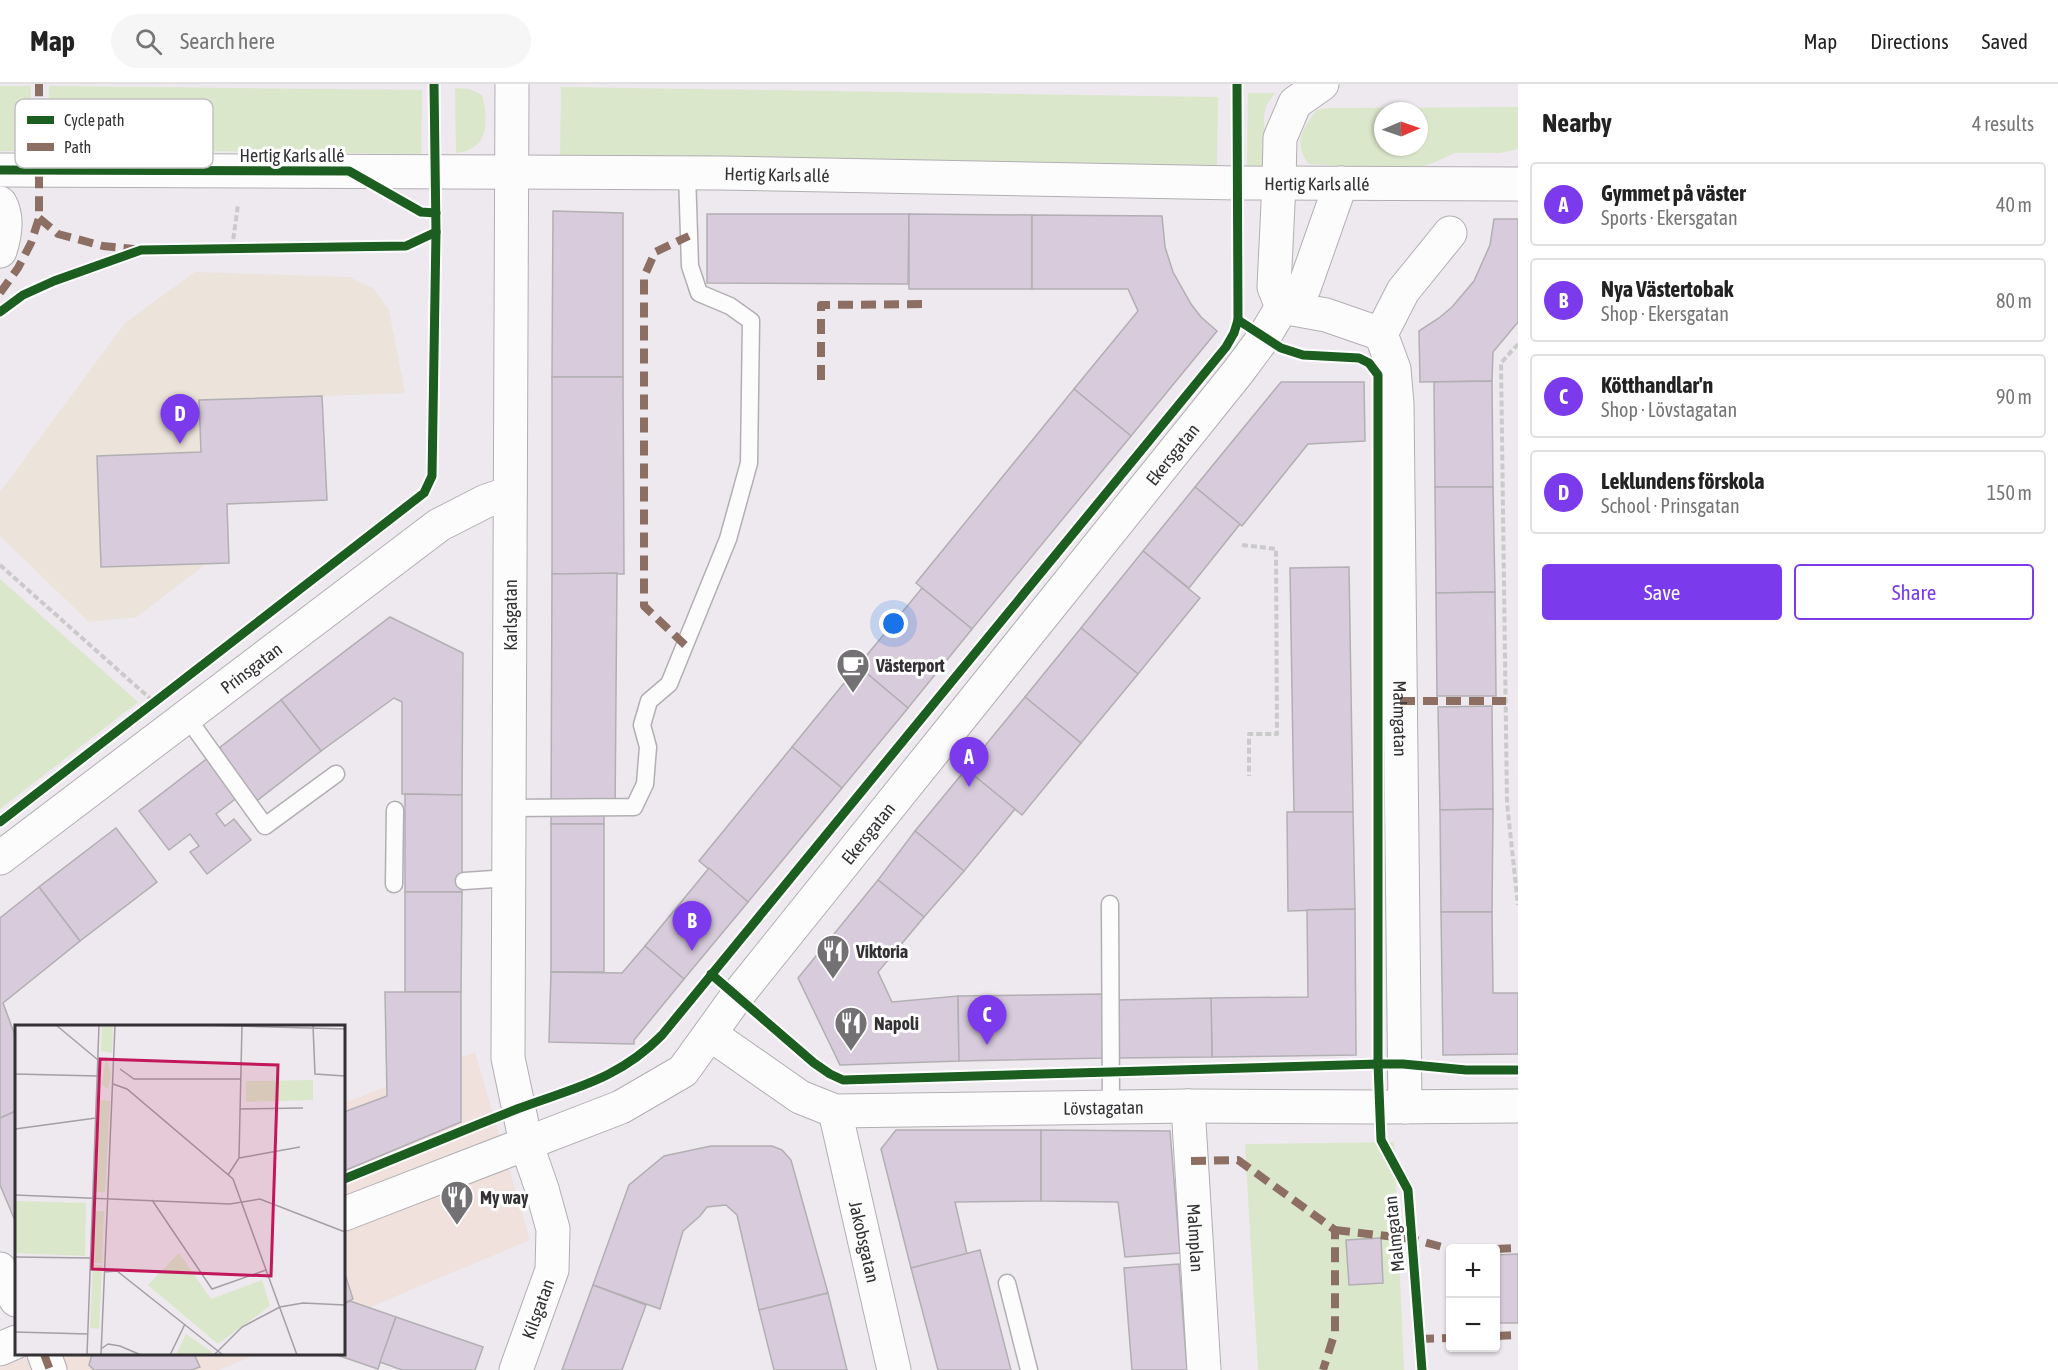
<!DOCTYPE html>
<meta charset="utf-8">
<style>
:root{--surface:#fff;--page:#f6f6f6;--text:#222;--muted:#767676;--line:#e0e0e0;--accent:#7c3aed}
body{margin:0;font-family:"Asap Condensed",sans-serif;background:var(--page);color:var(--text)}
.controls{position:absolute;right:18px;bottom:18px;display:grid;overflow:hidden;border-radius:6px;box-shadow:0 2px 4px #0004}
.controls button{width:54px;height:54px;display:grid;place-items:center;padding:0;border:0;border-bottom:2px solid var(--line);background:var(--surface);color:var(--text);font:30px sans-serif}
.compass{position:absolute;left:1374px;top:18px;width:54px;height:54px;border-radius:50%;background:var(--surface);box-shadow:0 2px 4px #0004;rotate:88deg}
.you{position:absolute;left:894px;top:540px;width:21px;height:21px;margin:-15px;border:4px solid #fff;border-radius:50%;background:#1a73e8;box-shadow:0 0 0 9px #1a73e833}
.badge{display:grid;place-items:center;width:39px;height:39px;border-radius:50%;background:var(--accent);color:#fff;font-size:20px;font-weight:700}
.pin{position:absolute;translate:-50% -50px;filter:drop-shadow(0 2px 3px #0008)}
.pin::after{content:'';position:absolute;top:32px;width:21px;height:18px;background:inherit;clip-path:polygon(0 0,100% 0,50% 100%)}
.list{margin:0;padding:0;list-style:none}
h2{display:flex;justify-content:space-between;align-items:center;height:78px;margin:0;padding:0 24px;font-size:26px}
h2 small{font-size:20px;font-weight:400;color:var(--muted)}
.list li{display:grid;grid-template-columns:39px 1fr auto;gap:18px;align-items:center;box-sizing:border-box;height:84px;margin:0 12px 12px;padding:0 12px;border:2px solid var(--line);border-radius:6px}
.list b{display:block;font-size:22px;white-space:nowrap}
.list p{margin:0;font-size:20px;white-space:nowrap;color:var(--muted)}
.list em{font-size:20px;font-style:normal;color:var(--muted)}
.actions{display:flex;gap:12px;padding:18px 24px}
.actions a{flex:1;padding:14px 0;border:2px solid var(--accent);border-radius:6px;text-align:center;font-size:21px;color:var(--accent)}
.actions .main{background:var(--accent);color:#fff}
.icon{flex:none;width:33px;height:33px;fill:none;stroke:currentColor;stroke-width:2;stroke-linecap:round;stroke-linejoin:round}
.map{position:relative;flex:none;width:1518px;height:1286px;overflow:hidden}
header{display:flex;align-items:center;gap:36px;box-sizing:border-box;height:84px;padding:0 30px;background:var(--surface);border-bottom:2px solid var(--line)}
header strong{font-size:28px}
nav{display:flex;gap:33px;margin-inline-start:auto;font-size:21px}
.search{width:420px;height:54px;background:var(--page);display:flex;align-items:center;gap:15px;box-sizing:border-box;padding:0 21px;border-radius:33px;color:var(--muted);font-size:22px}
main{display:flex}
aside{flex:1;background:var(--surface)}
.map>svg:first-child{display:block}
.commercial{fill:#f0e1dd}
.education{fill:#ece3db}
.green{fill:#dbe7cb;fill-rule:evenodd}
.building{fill:#d8cbdc;stroke:#b2afb3;stroke-width:1.5}
.lines{fill:none;stroke-linecap:round;stroke-linejoin:round}
.lane-casing{stroke:#b2afb3;stroke-width:19}
.street-casing{stroke:#b2afb3;stroke-width:35}
.secondary-casing{stroke:#b2afb3;stroke-width:35}
.path{stroke:#cacaca;stroke-width:4;stroke-dasharray:6 3;stroke-linecap:butt}
.lane{stroke:#fcfcfc;stroke-width:16}
.street{stroke:#fcfcfc;stroke-width:33}
.secondary{stroke:#fcfcfc;stroke-width:33}
.quiet{stroke:#8d6e63;stroke-width:8;stroke-dasharray:15 8;stroke-linecap:butt}
.cycleway-casing{stroke:#fff;stroke-width:13}
.cycleway{stroke:#1b5e20;stroke-width:9}
.labels{text-anchor:middle;dominant-baseline:central;stroke-width:6;stroke-linejoin:round;paint-order:stroke}
.street-label{font-size:18px;fill:#333134;stroke:#fff}
.poi-label{font-size:18px;font-weight:bold;fill:#333134;stroke:#fff;text-anchor:start}
.inset-road{fill:none;stroke:#a39fa4;stroke-width:1.5}
.view{fill:#c2185b;fill-opacity:0.15;stroke:#c2185b;stroke-width:3}
.inset-edge{fill:none;stroke:#333134;stroke-width:3}
.key{fill:#fff;stroke:#c2c1c2;stroke-width:1.5}
.key-label{font-size:16px;fill:#333134}
</style>
<header>
<strong>Map</strong>
<div class="search"><svg class="icon" aria-label="search" viewBox="0 0 24 24"><circle cx="10" cy="10" r="6"/><path d="M15 15l6 6"/></svg>Search here</div>
<nav><a>Map</a><a>Directions</a><a>Saved</a></nav>
</header>
<main>
<div class="map">
<svg width="1518" height="1286" viewBox="0 0 1518 1286">
<rect width="100%" height="100%" fill="#ede9ee"/>
<!-- commercial -->
<g class="commercial">
<path d="M475,968L530,1156L344,1234V1019Z"/>
<path d="M36,1270H258L219,1286H0V1284Z"/>
</g>
<!-- education -->
<path class="education" d="M195,188L349,193L373,204L389,226L405,309L322,312L327,416L227,420L207,479L137,533L89,538L0,452V408L125,239Z"/>
<!-- green -->
<g class="green">
<path d="M0,2H31L30,67H0Z"/>
<path d="M49,2L422,6L421,70L48,65Z"/>
<path d="M561,3L1218,13L1217,82L560,72Z"/>
<path d="M455,4L469,5L482,11C489,37 489,66 456,69Z"/>
<path d="M1248,9H1275L1266,22L1264,33L1265,82H1247Z"/>
<path d="M1518,23V65L1500,69H1455L1433,79L1411,86L1309,80C1293,59 1302,45 1317,26L1329,24ZM1383,27H1419V63H1383Z"/>
<path d="M0,495L138,618L0,725Z"/>
<path d="M1394,1058L1404,1286H1258L1245,1060Z"/>
</g>
<!-- building -->
<g class="building">
<path d="M553,127L623,129V293H552Z"/>
<path d="M707,130H909L908,200L707,199Z"/>
<path d="M909,130L1032,131V205H909Z"/>
<path d="M1032,131L1162,132L1165,163L1173,188L1191,220L1201,233L1217,247L1131,352L1074,305L1138,227L1128,205H1032Z"/>
<path d="M1494,135H1518V238L1493,268L1492,297L1420,298L1419,247L1439,234L1452,223L1474,197L1490,161Z"/>
<path d="M552,293H623L624,490H552Z"/>
<path d="M1492,297L1493,403H1435L1434,298Z"/>
<path d="M1281,298H1364L1365,357L1308,360L1242,442L1195,403Z"/>
<path d="M1074,305L1131,352L972,545L916,499Z"/>
<path d="M322,312L327,416L227,420L229,479L101,483L97,372L201,368L199,316Z"/>
<path d="M1195,403L1240,440L1189,504L1143,467Z"/>
<path d="M1435,403H1493L1495,508L1436,509Z"/>
<path d="M1143,467L1200,514L1138,590L1081,544Z"/>
<path d="M1349,483L1353,728H1294L1290,484Z"/>
<path d="M617,489L615,730H604V740H551L552,490Z"/>
<path d="M922,504L972,545L908,624L858,582Z"/>
<path d="M1495,508L1496,612H1437L1436,509Z"/>
<path d="M390,533L463,569L462,711L402,710V618L394,614L321,667L281,616Z"/>
<path d="M1081,544L1138,590L1081,659L1025,613Z"/>
<path d="M858,582L908,624L842,704L792,663Z"/>
<path d="M1025,613L1081,659L1022,731L966,685Z"/>
<path d="M281,616L321,667L254,719L214,668Z"/>
<path d="M1492,622L1493,725L1440,726L1438,623Z"/>
<path d="M792,663L842,704L748,818L699,777Z"/>
<path d="M209,673L239,712L216,730L225,742L234,735L251,756L207,790L190,768L199,762L190,750L169,766L139,727Z"/>
<path d="M966,685L1015,725L964,787L915,747Z"/>
<path d="M405,710L462,711V808H405Z"/>
<path d="M1493,725L1492,828H1441L1440,726Z"/>
<path d="M1287,728H1353L1355,825L1288,827Z"/>
<rect x="551" y="740" width="53" height="148"/>
<path d="M116,744L157,798L80,857L39,803Z"/>
<path d="M915,747L964,787L924,833L878,796Z"/>
<path d="M709,784L748,818L684,895L645,862Z"/>
<path d="M878,796L924,833L878,888L892,918L958,912L959,977L840,981L798,894Z"/>
<path d="M39,803L80,857L3,919L16,954V1027L0,1034V834Z"/>
<path d="M405,808H462L461,908H405Z"/>
<path d="M1355,825L1356,971L1212,973L1211,914L1308,913L1307,826Z"/>
<path d="M1441,828H1492L1493,909H1518V970L1443,971Z"/>
<path d="M645,862L684,895L634,956V960L549,958L551,888L622,889Z"/>
<path d="M385,908H461V1038L344,1087V1028L387,1012Z"/>
<path d="M1105,910L1107,974L959,977L958,912Z"/>
<path d="M1211,914L1212,973L1117,974L1116,916Z"/>
<path d="M16,1027V1139L0,1101V1034Z"/>
<path d="M896,1046H1041V1117L955,1118L967,1170L911,1184L881,1065Z"/>
<path d="M1041,1046L1170,1047L1180,1169L1125,1173L1118,1118L1041,1117Z"/>
<path d="M711,1062H772L782,1066L791,1076L828,1209L759,1226L737,1131L726,1121L707,1123L700,1132L683,1147L660,1225L593,1201L629,1101L664,1072Z"/>
<path d="M1381,1154L1383,1199L1349,1201L1346,1156Z"/>
<path d="M980,1166L1011,1286H938L911,1184Z"/>
<path d="M1518,1170V1239H1496V1171Z"/>
<path d="M1179,1180L1187,1286H1132L1124,1184Z"/>
<path d="M344,1187L353,1215L344,1219Z"/>
<path d="M593,1201L646,1221L622,1286H562Z"/>
<path d="M828,1209L847,1286H774L759,1226Z"/>
<path d="M350,1217L396,1233L378,1285L334,1270H344V1220Z"/>
<path d="M396,1233L483,1263L475,1286H402L380,1278Z"/>
<path d="M92,1270H194L200,1283L191,1286H94L89,1281Z"/>
</g>
<g class="lines">
<!-- lane casing -->
<g class="lane-casing">
<g id="lane">
<path d="M186,632L265,742L336,690"/>
<path d="M509,724L634,723L645,700L648,663L642,641L649,617L669,600L728,455L749,379L751,237L730,222L699,209L690,182L687,89"/>
<path d="M464,797L509,794"/>
<path d="M394,800L395,726"/>
<path d="M1110,820L1111,1022"/>
<path d="M1007,1199L1029,1286"/>
</g>
</g>
<!-- street casing -->
<g class="street-casing">
<g id="street">
<path d="M512,0L508,974L526,1059L542,1105L553,1145L552,1186L516,1286"/>
<path d="M1279,99L1274,203L1282,223"/>
<path d="M0,119C8,133 5,152 0,167"/>
<path id="s1" d="M1282,223L1326,231L1381,250L1394,285L1397,320L1405,1023"/>
<path d="M1381,250L1403,207L1450,149"/>
<path id="s2" d="M0,774L439,441L486,417L510,409"/>
<path id="s3" d="M710,950L800,1013L835,1027L1188,1022L1380,1023L1518,1022"/>
<path id="s4" d="M1188,1022L1204,1286"/>
<path id="s5" d="M835,1027L894,1286"/>
<path id="s6" d="M344,1130L621,1023L683,987L737,912L1238,288L1264,253L1282,223L1304,204L1341,99"/>
<path d="M0,1185L16,1216"/>
<path d="M0,1265L16,1258"/>
<path d="M44,1270L50,1286"/>
</g>
</g>
<!-- secondary casing -->
<g class="secondary-casing">
<g id="secondary">
<path id="s7" d="M0,86L720,89L1237,99L1518,100"/>
<path d="M1279,99L1280,54L1295,19L1322,0"/>
</g>
</g>
<!-- path -->
<g class="path">
<path d="M232,164L238,121"/>
<path d="M1518,260L1501,279L1507,719L1518,821"/>
<path d="M1242,461L1276,465L1277,650H1249V692"/>
<path d="M0,481L154,618"/>
</g>
<!-- lane -->
<use href="#lane" class="lane"/>
<!-- street -->
<use href="#street" class="street"/>
<!-- secondary -->
<use href="#secondary" class="secondary"/>
<!-- quiet -->
<g class="quiet">
<path d="M39,134L58,150L103,162L134,165"/>
<path d="M0,209L18,184L31,159L39,134V0"/>
<path d="M821,296V221L928,220"/>
<path d="M685,561L644,522V193L655,168L689,152"/>
<path d="M1400,617H1506"/>
<path d="M1191,1077L1238,1076L1335,1146V1248L1323,1286"/>
<path d="M1335,1146L1412,1155L1450,1165"/>
<path d="M1496,1165L1518,1164"/>
<path d="M1496,1252L1518,1251"/>
<path d="M1419,1255L1450,1254"/>
<path d="M44,1270L50,1286"/>
</g>
<!-- cycleway casing -->
<g class="cycleway-casing">
<g id="cycleway">
<path d="M0,86L349,87L421,128L436,129"/>
<path d="M0,228L23,211L54,197L141,166L406,162L436,148"/>
<path d="M1238,236L1281,264L1303,271L1359,274L1369,279L1378,291V980L1381,1056L1408,1106L1422,1286"/>
<path d="M0,738L424,409L432,392L436,148L434,0"/>
<path d="M711,890L814,979L830,990L843,996L1378,980H1403L1466,986H1518"/>
<path d="M344,1095C401,1072 459,1048 517,1025C573,1004 618,996 662,951L1226,263L1234,249L1238,236L1237,0"/>
</g>
</g>
<!-- cycleway -->
<use href="#cycleway" class="cycleway"/>
</g>
<!-- icons -->
<defs>
<g id="cafe-pin" transform="scale(1.725)"><path d="M0 17L-7.5 6A9.5 9.5 0 1 1 7.5 6Z" fill="#747175" stroke="#fff"/><path d="M-5.5-4.5H6V0H3Q3 3.5 0 3.5H-2.5Q-5.5 3.5-5.5 0ZM3-3.2v2h1.7v-2ZM-6 4.5H4V6H-6Z" fill="#fff"/></g>
<g id="restaurant-pin" transform="scale(1.725)"><path d="M0 17L-7.5 6A9.5 9.5 0 1 1 7.5 6Z" fill="#747175" stroke="#fff"/><path d="M-5-6h1v4h1v-4h1v4h1v-4h1v5L-1.5 .5V6h-2V.5L-5-1ZM5-6V6H3V1.5H1.5Q1.5-4 5-6Z" fill="#fff"/></g>
</defs>
<g fill-rule="evenodd">
<use href="#cafe-pin" x="853" y="581"/>
<use href="#restaurant-pin" x="833" y="867"/>
<use href="#restaurant-pin" x="851" y="939"/>
<use href="#restaurant-pin" x="457" y="1113"/>
</g>
<g class="labels">
<!-- street labels -->
<g class="street-label">
<text x="292" y="71">Hertig Karls allé</text>
<text stroke="none"><textPath href="#s7" startOffset="777">Hertig Karls allé</textPath></text>
<text stroke="none"><textPath href="#s7" startOffset="1317">Hertig Karls allé</textPath></text>
<text stroke="none"><textPath href="#s6" startOffset="1156">Ekersgatan</textPath></text>
<text transform="translate(510 531) rotate(-90)">Karlsgatan</text>
<text stroke="none"><textPath href="#s2" startOffset="315">Prinsgatan</textPath></text>
<text stroke="none"><textPath href="#s1" startOffset="490">Malmgatan</textPath></text>
<text stroke="none"><textPath href="#s6" startOffset="670">Ekersgatan</textPath></text>
<text stroke="none"><textPath href="#s3" startOffset="416">Lövstagatan</textPath></text>
<text transform="translate(1394 1150) rotate(-96)">Malmgatan</text>
<text stroke="none"><textPath href="#s4" startOffset="132">Malmplan</textPath></text>
<text stroke="none"><textPath href="#s5" startOffset="134">Jakobsgatan</textPath></text>
<text transform="translate(538 1225) rotate(-70)">Kilsgatan</text>
</g>
<!-- poi labels -->
<g class="poi-label">
<text x="876" y="581">Västerport</text>
<text x="856" y="867">Viktoria</text>
<text x="874" y="939">Napoli</text>
<text x="480" y="1113">My way</text>
</g>
</g>
<!-- overview -->
<g transform="translate(15 941)">
<rect width="330" height="330" fill="#ede9ee"/>
<path d="M87,0H98L97,28L86,26ZM91,31L96,49L93,64L87,60ZM298,55V75L231,77V56ZM85,75L95,76L90,167H81ZM0,176L71,178L70,231L0,228ZM80,186H89L87,238H78ZM164,228L196,274L247,255L255,281L203,319L133,260ZM78,240H87L84,304L75,303ZM171,309L197,327L195,330H161Z" fill="#dbe7cb"/>
<path class="inset-road" d="M41,0L83,35M186,0L330,4M298,1L300,49L330,51M105,44L119,54H226M0,49L83,51M98,59L112,64L218,154L282,330M225,84L288,83M0,104L81,93M224,133L285,122M213,150L224,133L227,0M0,170L215,179L245,174L330,207M137,175L197,264L251,245M0,232L75,233M89,247L102,246L208,330M0,307L73,309M86,324L93,319L105,321L126,330M72,330L84,0M86,330L100,0M155,330L170,299M199,330L227,302L265,282L288,278L330,280"/>
<path class="view" d="M85,34L263,40L256,251L77,244Z"/>
<rect width="330" height="330" class="inset-edge"/>
</g>
<!-- legend -->
<rect x="15" y="15" width="198" height="69" rx="9" class="key"/>
<rect x="27" y="32" width="27" height="8" fill="#1b5e20"/>
<rect x="27" y="59" width="27" height="8" fill="#8d6e63"/>
<g class="key-label">
<text x="64" y="42">Cycle path</text>
<text x="64" y="69">Path</text>
</g>
</svg>
<div class="controls">
<button>+</button>
<button>−</button>
</div>
<svg class="compass" viewBox="-18 -18 36 36"><path d="M0-13l5 13h-10z" fill="#e53935"/><path d="M0 13l5-13h-10z" fill="#767676"/></svg>
<div class="you"></div>
<div class="pin badge" style="left:969px;top:703px">A</div>
<div class="pin badge" style="left:692px;top:867px">B</div>
<div class="pin badge" style="left:987px;top:961px">C</div>
<div class="pin badge" style="left:180px;top:360px">D</div>
</div>
<aside>
<h2>Nearby<small>4 results</small></h2>
<ul class="list">
<li><span class="badge">A</span><div><b>Gymmet på väster</b><p>Sports · Ekersgatan</p></div><em>40 m</em></li>
<li><span class="badge">B</span><div><b>Nya Västertobak</b><p>Shop · Ekersgatan</p></div><em>80 m</em></li>
<li><span class="badge">C</span><div><b>Kötthandlar'n</b><p>Shop · Lövstagatan</p></div><em>90 m</em></li>
<li><span class="badge">D</span><div><b>Leklundens förskola</b><p>School · Prinsgatan</p></div><em>150 m</em></li>
</ul>
<div class="actions"><a class="main">Save</a><a>Share</a></div>
</aside>
</main>
